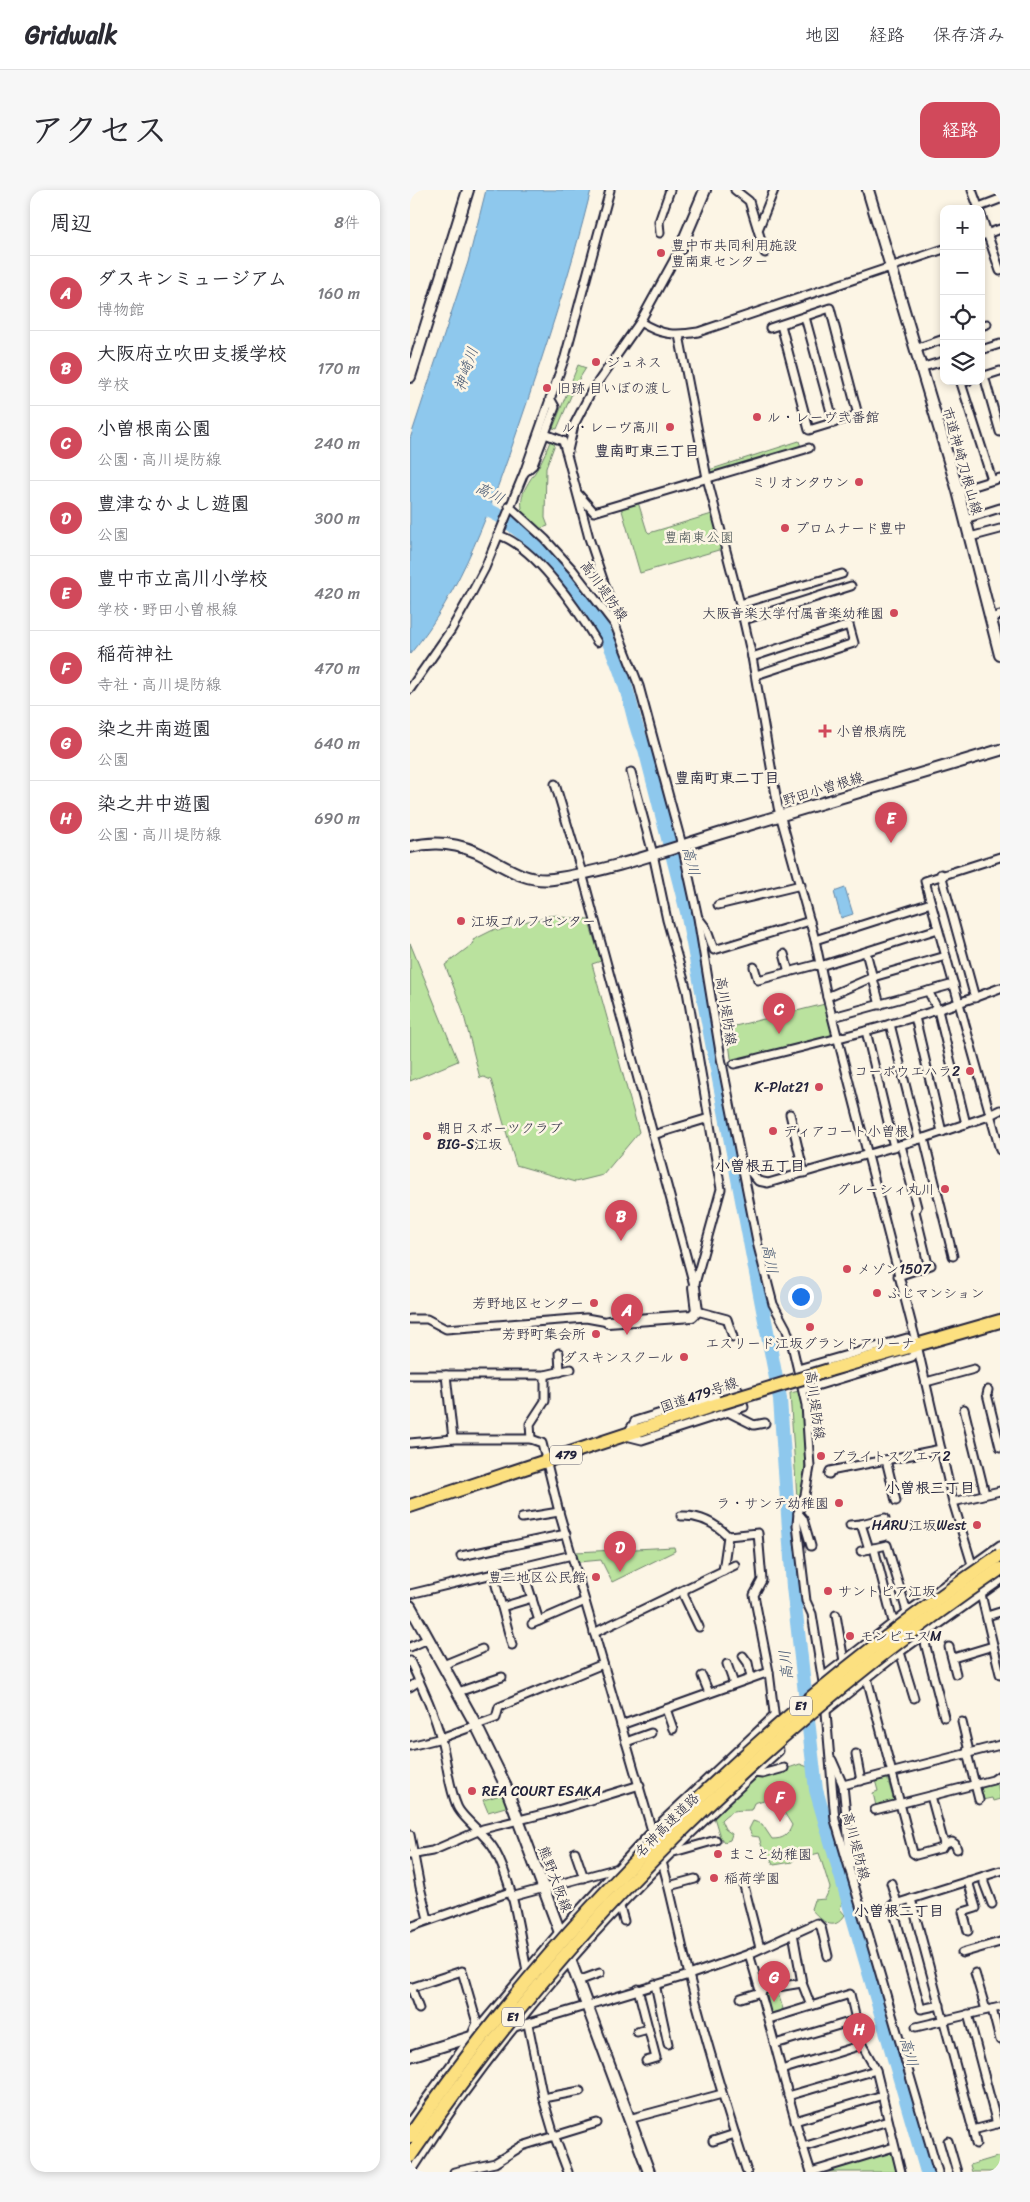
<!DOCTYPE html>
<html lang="ja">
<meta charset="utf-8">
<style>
:root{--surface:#fff;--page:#f7f7f7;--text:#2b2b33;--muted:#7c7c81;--line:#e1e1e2;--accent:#d1495b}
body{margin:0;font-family:Sriracha,"Klee One",sans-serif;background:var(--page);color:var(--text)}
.controls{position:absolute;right:15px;top:15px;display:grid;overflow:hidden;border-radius:10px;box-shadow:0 2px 8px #0003}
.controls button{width:45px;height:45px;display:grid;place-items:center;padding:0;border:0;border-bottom:1px solid var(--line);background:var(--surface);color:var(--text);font:25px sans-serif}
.you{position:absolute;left:390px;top:1106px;width:18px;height:18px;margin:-12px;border:4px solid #fff;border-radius:50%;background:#1a73e8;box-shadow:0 0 0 8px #1a73e833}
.badge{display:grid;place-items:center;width:32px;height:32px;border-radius:50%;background:var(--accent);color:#fff;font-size:16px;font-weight:700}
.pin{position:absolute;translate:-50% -41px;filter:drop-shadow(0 1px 2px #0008)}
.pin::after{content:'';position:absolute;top:26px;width:18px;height:15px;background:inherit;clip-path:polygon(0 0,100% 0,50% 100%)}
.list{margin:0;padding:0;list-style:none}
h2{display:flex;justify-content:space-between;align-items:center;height:65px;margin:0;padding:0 20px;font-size:21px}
h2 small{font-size:16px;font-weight:400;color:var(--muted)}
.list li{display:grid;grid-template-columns:32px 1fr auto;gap:15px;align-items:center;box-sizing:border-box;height:75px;padding:0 20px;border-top:1px solid var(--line)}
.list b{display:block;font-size:19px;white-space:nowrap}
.list p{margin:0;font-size:16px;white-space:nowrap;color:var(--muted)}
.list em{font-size:16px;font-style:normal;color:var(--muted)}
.icon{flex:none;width:28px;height:28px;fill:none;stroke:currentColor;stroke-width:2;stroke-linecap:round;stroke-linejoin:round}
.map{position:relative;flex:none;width:590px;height:1982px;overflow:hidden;border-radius:15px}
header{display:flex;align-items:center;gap:30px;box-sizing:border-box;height:70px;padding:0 25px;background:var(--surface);border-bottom:1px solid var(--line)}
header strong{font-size:24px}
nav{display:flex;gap:28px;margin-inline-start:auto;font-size:18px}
.intro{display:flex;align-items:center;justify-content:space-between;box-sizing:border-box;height:120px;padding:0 30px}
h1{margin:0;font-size:35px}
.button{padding:12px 22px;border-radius:15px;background:var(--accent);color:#fff;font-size:18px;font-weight:700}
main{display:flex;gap:30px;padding:0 30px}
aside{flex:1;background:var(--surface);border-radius:15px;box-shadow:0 2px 8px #0003}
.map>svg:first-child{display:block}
.green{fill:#bae29e;stroke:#6e826c}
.water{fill:#8ec8ed;stroke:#6386a6}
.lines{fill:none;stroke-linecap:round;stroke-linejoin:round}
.river{stroke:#8ec8ed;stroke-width:14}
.street-casing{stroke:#22223b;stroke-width:11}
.secondary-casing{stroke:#22223b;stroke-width:14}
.highway-casing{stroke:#22223b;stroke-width:16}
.street{stroke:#fcf5e5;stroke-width:7}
.secondary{stroke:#fcf5e5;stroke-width:10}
.highway{stroke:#fce080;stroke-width:12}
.highway-bridge-casing{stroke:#22223b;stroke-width:16;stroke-linecap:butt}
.highway-bridge{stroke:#fce080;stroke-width:12}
.poi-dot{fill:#d1495b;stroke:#fcf5e5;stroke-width:2}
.labels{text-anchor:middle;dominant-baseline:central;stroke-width:5;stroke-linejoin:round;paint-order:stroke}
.shield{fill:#fcf5e5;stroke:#63616e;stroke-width:1}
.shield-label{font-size:12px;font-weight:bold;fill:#22223b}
.poi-label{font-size:14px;fill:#22223b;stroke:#fcf5e5;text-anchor:start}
.street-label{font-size:14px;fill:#22223b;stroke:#fcf5e5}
.park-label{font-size:14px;fill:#485254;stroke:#fcf5e5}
.water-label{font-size:15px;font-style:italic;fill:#425470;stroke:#fcf5e5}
.neighbourhood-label{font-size:15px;font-weight:bold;fill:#22223b;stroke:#fcf5e5}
</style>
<header>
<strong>Gridwalk</strong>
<nav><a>地図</a><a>経路</a><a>保存済み</a></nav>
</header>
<div class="intro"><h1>アクセス</h1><a class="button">経路</a></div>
<main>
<aside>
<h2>周辺<small>8件</small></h2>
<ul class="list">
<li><span class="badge">A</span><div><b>ダスキンミュージアム</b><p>博物館</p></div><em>160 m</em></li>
<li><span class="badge">B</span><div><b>大阪府立吹田支援学校</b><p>学校</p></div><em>170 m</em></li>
<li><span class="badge">C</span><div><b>小曽根南公園</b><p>公園 · 高川堤防線</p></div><em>240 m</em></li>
<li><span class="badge">D</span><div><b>豊津なかよし遊園</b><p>公園</p></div><em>300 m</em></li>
<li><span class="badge">E</span><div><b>豊中市立高川小学校</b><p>学校 · 野田小曽根線</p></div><em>420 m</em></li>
<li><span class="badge">F</span><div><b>稲荷神社</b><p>寺社 · 高川堤防線</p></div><em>470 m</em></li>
<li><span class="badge">G</span><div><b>染之井南遊園</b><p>公園</p></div><em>640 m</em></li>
<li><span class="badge">H</span><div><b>染之井中遊園</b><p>公園 · 高川堤防線</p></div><em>690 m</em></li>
</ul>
</aside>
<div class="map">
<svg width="590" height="1982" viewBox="0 0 590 1982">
<rect width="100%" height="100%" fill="#fcf5e5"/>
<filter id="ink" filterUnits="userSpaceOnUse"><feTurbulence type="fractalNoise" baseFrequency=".02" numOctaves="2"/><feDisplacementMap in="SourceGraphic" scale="10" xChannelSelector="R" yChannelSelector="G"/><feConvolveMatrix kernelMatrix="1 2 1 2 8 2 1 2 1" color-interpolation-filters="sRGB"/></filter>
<g filter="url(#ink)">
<!-- green -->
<g class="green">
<path d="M168,175L176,178L166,194L147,239L143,238Z"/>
<path d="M141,249L146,251L136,278L135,328L138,336L129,339L110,320L112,318C109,301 122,289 130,274C134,266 138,257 141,249Z"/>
<path d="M389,251L391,257L300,284L299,280Z"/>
<path d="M228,312L237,341L239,343L302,324L312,359L230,383L211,317Z"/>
<path d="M149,725L150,727L178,729L191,771L182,774L229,942L193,985L165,992L106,975L81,890L74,887L70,888L52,818L35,775L64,753L63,750L85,739L87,741L112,732L136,728L137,726Z"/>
<path d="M0,753L48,871L0,891Z"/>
<path d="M415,814L422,842L420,846L322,870L321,868L317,838Z"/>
<path d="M389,1201C397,1236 397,1272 391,1308H387L380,1203Z"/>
<path d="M264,1357L265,1361L202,1392L191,1370L169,1372L166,1362Z"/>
<path d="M390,1574L398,1577L405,1617L433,1708L430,1719L435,1725C423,1743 412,1731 401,1719L404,1710L415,1709L420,1698L409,1663L394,1667L387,1665L382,1672L364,1675L359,1666L354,1664L349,1647L342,1646L339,1639L343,1631L352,1634L362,1649C373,1649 378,1646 382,1635L370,1616L357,1609L344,1613L341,1620C326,1621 323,1618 311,1630L315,1639L322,1644L320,1650L314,1652L310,1647L304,1627L343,1588L353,1587Z"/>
<path d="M477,1587L484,1611L466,1616L463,1603L468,1601L465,1590Z"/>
<path d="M587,1591L590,1609L583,1611L582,1608L572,1610L568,1599L570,1596Z"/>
<path d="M94,1604L99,1616L78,1622L73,1610Z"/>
<path d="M367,1800L374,1822L361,1826L353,1802Z"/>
<path d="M479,1960L482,1962L488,1980L486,1982H408Z"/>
<path d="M590,1966V1982H562L560,1975Z"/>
</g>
<!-- water -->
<g class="water">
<path d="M76,0H181C161,81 135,160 108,239C83,312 51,404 0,464V249L58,72Z"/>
<path d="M435,698L443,724L431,728L424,702Z"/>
</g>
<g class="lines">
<!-- river -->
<path class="river" d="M63,313C73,318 84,322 93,328C133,357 181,409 200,455C208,473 215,493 220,512C224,528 227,544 235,559L277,722L370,1209L383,1397L406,1600L517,1982"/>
<!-- street casing -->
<g class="street-casing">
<g id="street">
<path d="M325,0L339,11L355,63"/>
<path d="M562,0L569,19"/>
<path d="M569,17L590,9"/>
<path d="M571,25L590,81"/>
<path d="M348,40L364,0"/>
<path d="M250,43L249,32L260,0"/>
<path d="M571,46L590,39"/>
<path d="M395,127L424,233"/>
<path d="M230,132C251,145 264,146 288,142L534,59"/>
<path d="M571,136L577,134"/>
<path d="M360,138L420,118L448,225L399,240L371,135"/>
<path d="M269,145L297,288L330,414L342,467L368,617L405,750L417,807L507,1155L543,1312L571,1404L590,1484"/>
<path d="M505,159L534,149"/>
<path d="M571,160L590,154"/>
<path d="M510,178L534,171"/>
<path d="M574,186L590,242"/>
<path d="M571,187L590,181"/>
<path d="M558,191L551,193L582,290"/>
<path d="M135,244L153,251L156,262"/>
<path d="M115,282L123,275L145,217L140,208"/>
<path d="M548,301L590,288"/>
<path d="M169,305L184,322L399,258"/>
<path d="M99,316L135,349L163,380L205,435L229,496L272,655L288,728L311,868L348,1056L363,1114L376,1138L382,1155L396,1215L400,1277L395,1305L388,1323L387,1335L396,1411L402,1424L414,1499"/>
<path d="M555,329L590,318"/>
<path d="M88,345C124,355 168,420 187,452"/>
<path d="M560,347L590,339"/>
<path d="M330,414L432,384"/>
<path d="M581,428L590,425"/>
<path d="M334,430L441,396"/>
<path d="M205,435L204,422L179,348L157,265L164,235L181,202L230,132L270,59"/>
<path d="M342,467L439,435L444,453L346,485"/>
<path d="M0,499L41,440L58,410L75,378L114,283L155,167L200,0"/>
<path d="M221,582L243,664L257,730L277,801L311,999L284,1097"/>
<path d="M145,594L172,683L284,1095"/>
<path d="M531,684L565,808"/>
<path d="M521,713L590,960"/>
<path d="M308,715L391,695"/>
<path d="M289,729L296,738L304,760L400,731"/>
<path d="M405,750L521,713L515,691L590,667"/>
<path d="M456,762L470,815"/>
<path d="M374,764L379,782"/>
<path d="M344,777L348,790L405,775L410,776L528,739"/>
<path d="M518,801L528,820L556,934"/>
<path d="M417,807L463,787L536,766"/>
<path d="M423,827L544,794"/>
<path d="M505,827L532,942"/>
<path d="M480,834L509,949"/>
<path d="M456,841L484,957"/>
<path d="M324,874C414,852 504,831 590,798"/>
<path d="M380,924L394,983"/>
<path d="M243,945L299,928"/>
<path d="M514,948L543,1066"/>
<path d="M491,955L507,1017L505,1021L517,1070"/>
<path d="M333,973L348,991L358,993L514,948L576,927L590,920"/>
<path d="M488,1086L521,1075"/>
<path d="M287,1121L317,1129L323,1147"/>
<path d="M0,1129H17L36,1139L176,1128L198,1132"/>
<path d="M149,1163L150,1182"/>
<path d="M388,1179L497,1148L507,1155L502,1167L393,1200"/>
<path d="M0,1185H135L161,1179"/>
<path d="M36,1185L43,1249"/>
<path d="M516,1192L564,1179"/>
<path d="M328,1199L334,1217L232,1250L216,1246L225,1231Z"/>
<path d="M578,1200L577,1204L590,1257"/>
<path d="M554,1219L575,1304"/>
<path d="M318,1222L344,1235L355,1233"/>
<path d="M121,1249L120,1234L135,1211V1185"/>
<path d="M0,1253L43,1249H121L132,1253L149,1322L242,1641C259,1688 267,1736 279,1785C296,1851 316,1917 337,1982"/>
<path d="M476,1270L486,1311"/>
<path d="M419,1284L420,1281L531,1259"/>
<path d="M543,1312L590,1301"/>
<path d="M388,1323L393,1329L401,1356"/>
<path d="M271,1326C289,1325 305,1333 318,1346L313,1381"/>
<path d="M112,1328L149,1322"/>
<path d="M451,1334L459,1359"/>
<path d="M440,1335L451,1334L475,1328"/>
<path d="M318,1346L348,1343L352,1390L344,1405L359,1482L366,1539"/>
<path d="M464,1358L483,1432"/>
<path d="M451,1361L477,1355L497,1422"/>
<path d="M51,1366L156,1344"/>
<path d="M112,1377L129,1431"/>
<path d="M83,1384L102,1455"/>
<path d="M274,1400V1406L289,1437"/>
<path d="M0,1404L162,1365"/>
<path d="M92,1417L122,1408"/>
<path d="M426,1425L434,1471"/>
<path d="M577,1426L590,1422"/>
<path d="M122,1434L175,1411"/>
<path d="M184,1443L325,1375"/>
<path d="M513,1445L534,1527"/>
<path d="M0,1457L18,1449"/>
<path d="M539,1457L546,1484"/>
<path d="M490,1462L504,1508"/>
<path d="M333,1466L338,1473L341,1488"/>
<path d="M543,1468L583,1456"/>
<path d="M0,1471C12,1497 24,1522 31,1549C37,1571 38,1595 47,1616C52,1629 75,1643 84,1659C104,1695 109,1741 117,1781"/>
<path d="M317,1474L324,1494"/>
<path d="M33,1475L72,1459"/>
<path d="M292,1486L299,1503"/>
<path d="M413,1487L497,1422L590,1355"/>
<path d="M457,1488L503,1663L506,1665L532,1658L534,1654L521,1606"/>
<path d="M0,1497L9,1491"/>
<path d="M48,1502L92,1487"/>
<path d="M415,1510L425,1630L528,1982"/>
<path d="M256,1519L263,1539"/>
<path d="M417,1520L490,1462L590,1391"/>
<path d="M552,1532L558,1557L557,1563L569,1610"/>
<path d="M211,1535L359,1482"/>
<path d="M216,1552L241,1543"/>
<path d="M0,1556L28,1549L86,1528L89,1517L193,1474"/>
<path d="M446,1564L451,1591"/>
<path d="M422,1570L433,1595"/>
<path d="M344,1583L352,1584L374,1578"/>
<path d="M465,1620L583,1590L590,1585"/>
<path d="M0,1645L10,1697L18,1729"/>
<path d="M534,1654L542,1652L545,1654L547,1659"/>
<path d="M165,1662L174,1688"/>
<path d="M264,1662L306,1650"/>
<path d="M0,1665L22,1661L73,1639L141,1622L230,1595"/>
<path d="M441,1674L433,1595L590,1555"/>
<path d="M574,1686V1693L582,1714"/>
<path d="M558,1691L566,1718L553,1722L558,1741"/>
<path d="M333,1692L350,1758"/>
<path d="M481,1693L487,1713"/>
<path d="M259,1696L285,1689"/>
<path d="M101,1707L205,1679"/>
<path d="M501,1709L563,1940L590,1933"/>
<path d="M210,1717L214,1731"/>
<path d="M0,1737L100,1702"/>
<path d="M383,1743L392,1793L401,1816"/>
<path d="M552,1763L590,1752"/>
<path d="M339,1764C362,1836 377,1910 401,1982"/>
<path d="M565,1783L576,1820"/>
<path d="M168,1791L190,1783"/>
<path d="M245,1794L258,1854"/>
<path d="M1,1797L9,1819"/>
<path d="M0,1798L52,1781L67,1833L63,1842"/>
<path d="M228,1799L246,1868L236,1871"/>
<path d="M331,1808L351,1802L355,1799L392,1793"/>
<path d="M530,1815L511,1819L482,1715L590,1681"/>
<path d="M582,1819L590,1850"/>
<path d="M558,1824L587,1934"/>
<path d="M359,1829L440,1804L452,1855L466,1880L491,1982"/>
<path d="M118,1834L133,1908L144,1945L158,1982"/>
<path d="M105,1837L279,1785L339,1764L407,1733L411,1737L418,1766"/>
<path d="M506,1837L590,1817"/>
<path d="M227,1842L238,1839"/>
<path d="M365,1854L446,1830"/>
<path d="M371,1880L452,1855"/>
<path d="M378,1906L466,1880"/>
<path d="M133,1908L170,1901"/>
<path d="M219,1929L312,1904"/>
<path d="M0,1931L61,1847L150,1741L242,1641L364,1526"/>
<path d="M385,1931L473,1905"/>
<path d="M563,1940L566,1954"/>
<path d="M303,1951L325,1944"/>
<path d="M538,1951L547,1982"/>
<path d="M393,1957L478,1931"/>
<path d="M1,1982C17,1958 32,1933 49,1910C141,1782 252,1666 369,1561L368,1552"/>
<path d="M44,1982L85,1973L112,1956L187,1933"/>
<path d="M401,1982L484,1957"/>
</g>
</g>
<!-- secondary casing -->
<g class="secondary-casing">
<g id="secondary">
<path d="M458,0L548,301L590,465"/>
<path d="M270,59L295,0"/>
<path d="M0,187L58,0"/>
<path d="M0,657C23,651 45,653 66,662C92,674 113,693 143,689C200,681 259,659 315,642C406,615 498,588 590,560"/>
<path d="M198,1132L282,1126L287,1121L284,1097"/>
<path d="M0,1416L66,1535L94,1592L239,1982"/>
<path d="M0,1866L61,1847"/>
</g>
</g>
<!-- highway casing -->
<g class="highway-casing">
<g id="highway">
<path d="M419,1180L590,1131"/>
<path d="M0,1316L311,1213"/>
</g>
</g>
<!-- street -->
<use href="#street" class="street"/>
<!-- secondary -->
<use href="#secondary" class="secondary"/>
<!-- highway -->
<use href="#highway" class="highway"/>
<!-- highway-bridge casing -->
<g class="highway-bridge-casing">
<g id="highway-bridge">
<path d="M311,1213L419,1180"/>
<path d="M0,1946C155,1719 363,1519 590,1365"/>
<path d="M0,1966C157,1736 359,1536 590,1379"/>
</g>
</g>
<!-- highway-bridge -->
<use href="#highway-bridge" class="highway-bridge"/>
</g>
</g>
<!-- markers -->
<g class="poi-dot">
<circle cx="251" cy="63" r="5"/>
<circle cx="186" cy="172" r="5"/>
<circle cx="137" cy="198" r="5"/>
<circle cx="347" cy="227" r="5"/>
<circle cx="260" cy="237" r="5"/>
<circle cx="449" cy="292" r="5"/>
<circle cx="375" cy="338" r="5"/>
<circle cx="484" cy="423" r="5"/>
<path d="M412.5 533.5h5v5h5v5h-5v5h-5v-5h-5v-5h5z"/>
<circle cx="51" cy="731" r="5"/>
<circle cx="560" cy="881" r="5"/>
<circle cx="409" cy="897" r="5"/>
<circle cx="363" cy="941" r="5"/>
<circle cx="17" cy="946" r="5"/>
<circle cx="535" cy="999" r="5"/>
<circle cx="437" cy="1079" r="5"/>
<circle cx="467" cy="1103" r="5"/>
<circle cx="184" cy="1113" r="5"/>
<circle cx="400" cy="1137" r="5"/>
<circle cx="186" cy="1144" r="5"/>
<circle cx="274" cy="1167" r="5"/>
<circle cx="411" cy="1266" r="5"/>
<circle cx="429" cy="1313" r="5"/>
<circle cx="567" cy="1335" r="5"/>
<circle cx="186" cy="1387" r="5"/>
<circle cx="418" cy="1401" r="5"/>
<circle cx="440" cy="1446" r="5"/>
<circle cx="62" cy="1601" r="5"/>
<circle cx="308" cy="1664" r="5"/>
<circle cx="304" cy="1688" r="5"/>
</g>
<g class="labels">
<!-- shield labels -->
<g class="shield">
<rect x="140" y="1255.5" width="32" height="19" rx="4"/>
<rect x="380" y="1506.5" width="22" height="19" rx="4"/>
<rect x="92" y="1817.5" width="22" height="19" rx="4"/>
</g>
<g class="shield-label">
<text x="156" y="1265">479</text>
<text x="391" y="1516">E1</text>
<text x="103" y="1827">E1</text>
</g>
<!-- poi labels -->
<g class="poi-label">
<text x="261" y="55">豊中市共同利用施設<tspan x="261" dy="16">豊南東センター</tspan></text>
<text x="196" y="172">ジュネス</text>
<text x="147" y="198">旧跡 目いぼの渡し</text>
<text x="357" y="227">ル・レーヴ弐番館</text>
<text x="250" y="237" text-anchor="end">ル・レーヴ高川</text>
<text x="439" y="292" text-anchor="end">ミリオンタウン</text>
<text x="385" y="338">プロムナード豊中</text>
<text x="474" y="423" text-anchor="end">大阪音楽大学付属音楽幼稚園</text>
<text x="426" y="541">小曽根病院</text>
<text x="61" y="731">江坂ゴルフセンター</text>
<text x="550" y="881" text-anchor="end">コーポウエハラ2</text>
<text x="399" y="897" text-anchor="end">K-Plat21</text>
<text x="27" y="938">朝日スポーツクラブ<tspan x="27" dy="16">BIG-S江坂</tspan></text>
<text x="373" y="941">ディアコート小曽根</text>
<text x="525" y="999" text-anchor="end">グレーシィ丸川</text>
<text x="447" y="1079">メゾン1507</text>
<text x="477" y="1103">ふじマンション</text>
<text x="174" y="1113" text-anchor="end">芳野地区センター</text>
<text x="176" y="1144" text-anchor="end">芳野町集会所</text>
<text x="400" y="1153" text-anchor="middle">エスリード江坂グランドアリーナ</text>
<text x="264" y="1167" text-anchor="end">ダスキンスクール</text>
<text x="421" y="1266">ブライトスクエア2</text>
<text x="419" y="1313" text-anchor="end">ラ・サンテ幼稚園</text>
<text x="557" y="1335" text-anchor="end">HARU江坂West</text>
<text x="176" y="1387" text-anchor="end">豊二地区公民館</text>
<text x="428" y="1401">サントピア江坂</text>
<text x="450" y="1446">モンピエスM</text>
<text x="72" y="1601">REA COURT ESAKA</text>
<text x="318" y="1664">まこと幼稚園</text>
<text x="314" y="1688">稲荷学園</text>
</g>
<!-- street labels -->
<g class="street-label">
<text transform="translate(552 271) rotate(74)">市道神崎刀根山線</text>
<text transform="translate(194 401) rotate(54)">高川堤防線</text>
<text transform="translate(413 599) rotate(-17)">野田小曽根線</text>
<text transform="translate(316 821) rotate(81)">高川堤防線</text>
<text transform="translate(289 1205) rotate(-19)">国道479号線</text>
<text transform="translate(405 1215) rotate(82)">高川堤防線</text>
<text transform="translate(257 1635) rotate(-45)">名神高速道路</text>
<text transform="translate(446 1656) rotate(75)">高川堤防線</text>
<text transform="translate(145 1689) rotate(69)">熊野大阪線</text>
</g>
<!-- park labels -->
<g class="park-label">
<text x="289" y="347">豊南東公園</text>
</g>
<!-- water labels -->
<g class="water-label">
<text transform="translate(56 179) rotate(-71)">神崎川</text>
<text transform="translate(80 303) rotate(27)">高川</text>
<text transform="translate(281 671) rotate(76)">高川</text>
<text transform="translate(360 1069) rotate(79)">高川</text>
<text transform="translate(376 1475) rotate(-96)">高川</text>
<text transform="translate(499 1862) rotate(74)">高川</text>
</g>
<!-- neighbourhood labels -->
<g class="neighbourhood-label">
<text x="237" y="261">豊南町東三丁目</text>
<text x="317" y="588">豊南町東二丁目</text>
<text x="350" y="976">小曽根五丁目</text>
<text x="520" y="1298">小曽根三丁目</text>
<text x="489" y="1721">小曽根二丁目</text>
</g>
</g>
</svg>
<div class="controls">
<button>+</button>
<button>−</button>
<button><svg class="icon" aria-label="locate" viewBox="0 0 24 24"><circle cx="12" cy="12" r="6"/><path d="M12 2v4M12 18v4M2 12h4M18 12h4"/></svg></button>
<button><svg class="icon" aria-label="layers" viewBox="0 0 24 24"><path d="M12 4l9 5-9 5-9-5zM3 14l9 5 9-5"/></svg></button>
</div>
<div class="you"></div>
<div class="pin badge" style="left:217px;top:1145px">A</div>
<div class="pin badge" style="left:211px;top:1051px">B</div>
<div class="pin badge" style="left:369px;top:844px">C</div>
<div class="pin badge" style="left:210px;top:1382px">D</div>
<div class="pin badge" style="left:481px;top:653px">E</div>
<div class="pin badge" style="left:370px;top:1632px">F</div>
<div class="pin badge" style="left:364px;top:1812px">G</div>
<div class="pin badge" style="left:449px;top:1864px">H</div>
</div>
</main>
